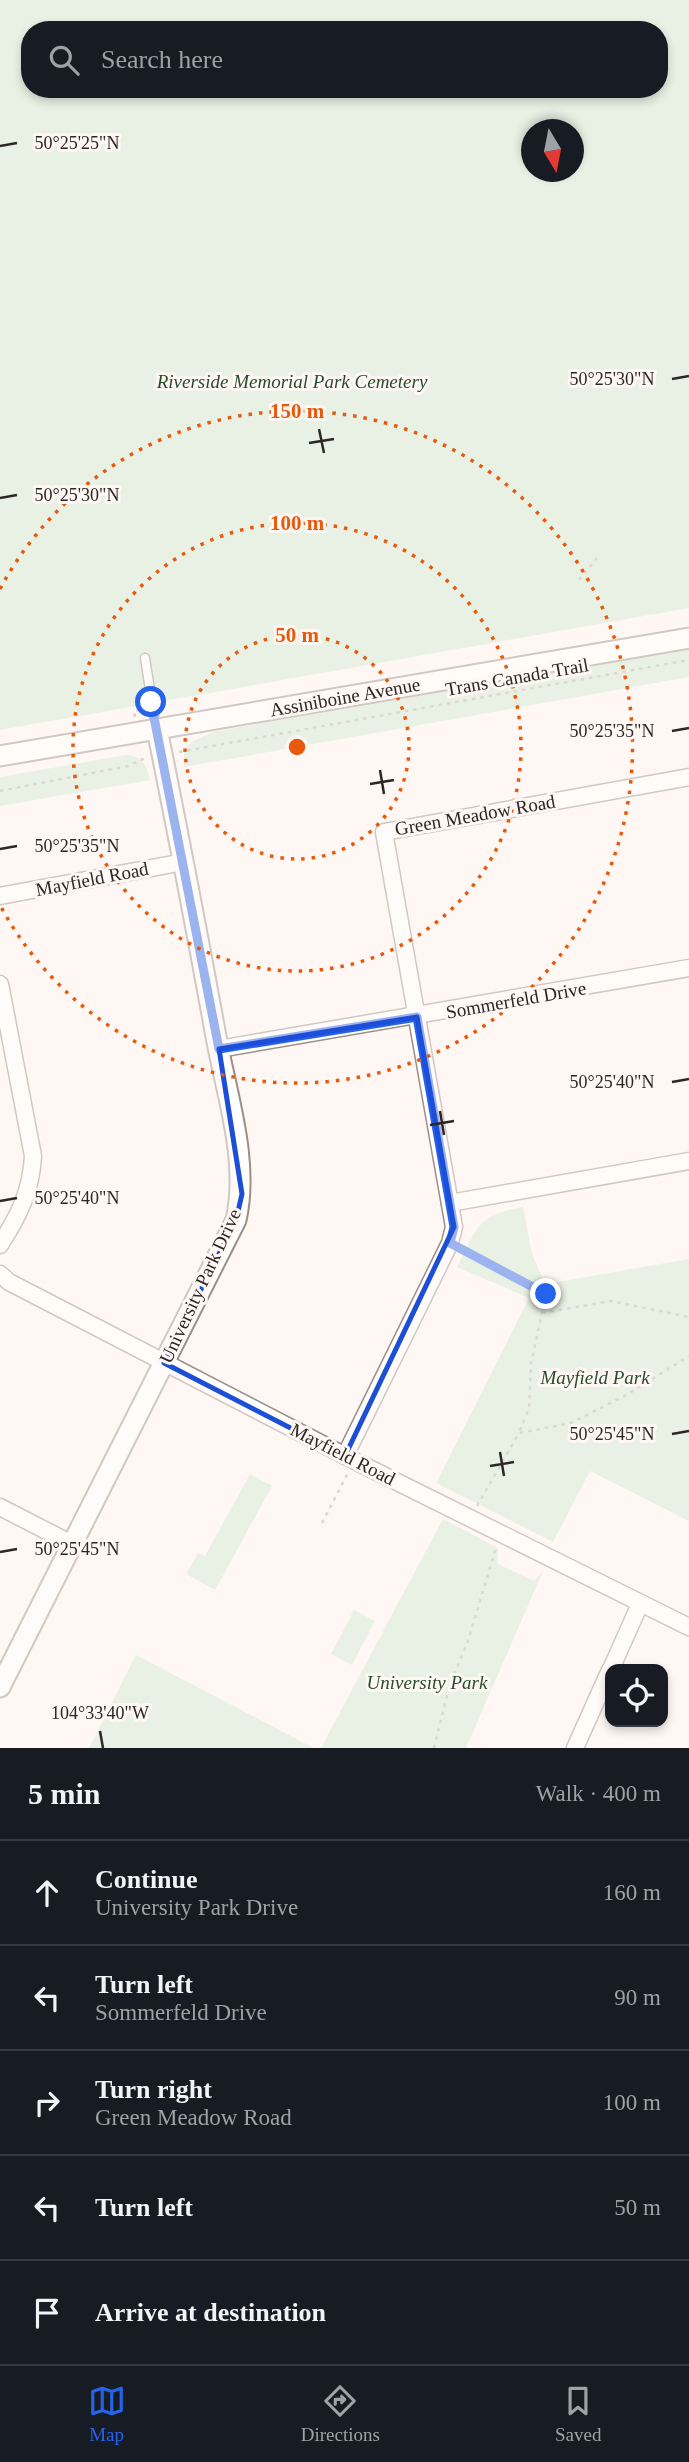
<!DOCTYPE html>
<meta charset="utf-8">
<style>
:root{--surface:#171b24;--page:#20242c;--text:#f1f3f6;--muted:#9ea1a6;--line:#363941;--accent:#2563eb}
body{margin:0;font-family:Georgia,serif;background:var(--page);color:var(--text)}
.controls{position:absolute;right:21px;bottom:21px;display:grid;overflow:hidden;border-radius:14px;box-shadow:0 4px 10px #0003}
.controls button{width:63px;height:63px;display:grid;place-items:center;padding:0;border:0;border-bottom:2px solid var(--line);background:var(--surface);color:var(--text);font:35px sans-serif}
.compass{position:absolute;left:521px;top:119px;width:63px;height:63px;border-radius:50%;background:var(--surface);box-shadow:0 4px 10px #0003;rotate:170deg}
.stop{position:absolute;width:21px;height:21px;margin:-16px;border:5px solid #2563eb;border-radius:50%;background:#fff}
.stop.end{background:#2563eb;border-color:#fff;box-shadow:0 2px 7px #0008}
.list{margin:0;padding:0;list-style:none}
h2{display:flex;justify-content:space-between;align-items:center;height:91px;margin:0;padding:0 28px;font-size:30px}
h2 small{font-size:23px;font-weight:400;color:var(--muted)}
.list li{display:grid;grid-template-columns:46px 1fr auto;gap:21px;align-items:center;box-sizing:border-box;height:105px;padding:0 28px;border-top:2px solid var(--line)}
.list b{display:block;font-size:26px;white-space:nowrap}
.list p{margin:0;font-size:23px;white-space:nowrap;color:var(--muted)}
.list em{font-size:23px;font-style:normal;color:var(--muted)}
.icon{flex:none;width:38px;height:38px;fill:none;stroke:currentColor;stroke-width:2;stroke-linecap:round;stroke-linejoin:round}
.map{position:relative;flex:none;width:689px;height:1748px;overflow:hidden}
.search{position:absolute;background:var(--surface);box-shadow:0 4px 10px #0003;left:21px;right:21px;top:21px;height:77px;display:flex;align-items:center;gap:18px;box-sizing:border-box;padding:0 24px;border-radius:28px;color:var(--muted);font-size:26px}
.sheet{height:616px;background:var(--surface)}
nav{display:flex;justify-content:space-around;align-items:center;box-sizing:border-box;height:98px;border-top:2px solid var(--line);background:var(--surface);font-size:19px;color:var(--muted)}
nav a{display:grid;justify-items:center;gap:4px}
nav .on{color:var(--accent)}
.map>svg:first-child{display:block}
.green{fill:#d0e9d1;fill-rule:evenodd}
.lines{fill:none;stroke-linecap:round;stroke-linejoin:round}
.service-casing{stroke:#9d8e86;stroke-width:11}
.minor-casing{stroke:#9d8e86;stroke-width:19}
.tertiary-casing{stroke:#9d8e86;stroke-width:23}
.path{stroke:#b6b0ac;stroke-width:2.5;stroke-dasharray:3.5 5;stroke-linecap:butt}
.service{stroke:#fff;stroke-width:8}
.minor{stroke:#fff;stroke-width:16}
.tertiary{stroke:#fff;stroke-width:19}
.route{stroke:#2563eb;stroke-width:9}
.marked{fill:none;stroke:#1d4ed8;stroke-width:5;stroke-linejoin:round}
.ticks{fill:none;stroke:#2c2723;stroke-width:2.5}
.ring{fill:none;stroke:#e8590c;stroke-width:3.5;stroke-dasharray:3.5 7}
.labels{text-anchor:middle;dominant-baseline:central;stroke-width:6;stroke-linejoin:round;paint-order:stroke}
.park-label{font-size:19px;font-style:italic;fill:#274d2b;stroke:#fef7f4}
.street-label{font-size:19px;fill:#2c2723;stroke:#fef7f4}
.ticks-label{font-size:18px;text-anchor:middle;fill:#2c2723;stroke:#fef7f4;stroke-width:6;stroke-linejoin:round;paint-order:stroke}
.centre{fill:#e8590c;stroke:#fef7f4;stroke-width:3.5}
.ring-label{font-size:21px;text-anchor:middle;font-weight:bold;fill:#e8590c;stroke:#fef7f4;stroke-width:6;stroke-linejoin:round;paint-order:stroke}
</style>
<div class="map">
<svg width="689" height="1748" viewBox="0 0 689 1748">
<rect width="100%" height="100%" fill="#fef7f4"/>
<!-- green -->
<g class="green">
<path d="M0,0H689V608L0,730ZM30,30H659V89H30ZM532,130H574V172H532Z"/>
<path d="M689,646V677L184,767V750L193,741L213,732Z"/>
<path d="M127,755C143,757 146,764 150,780L0,806V777Z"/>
<path d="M523,1207L532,1254L545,1284L689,1259V1521L590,1471L553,1542L436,1483L529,1298L457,1267C478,1227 476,1216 523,1207Z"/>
<path d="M250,1474L272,1486L215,1590L186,1574L198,1553L205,1556Z"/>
<path d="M443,1519L498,1548V1564L534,1581L543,1571L466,1748H321Z"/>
<path d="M354,1610L375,1621L352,1665L331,1654Z"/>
<path d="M136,1655L314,1748H89Z"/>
</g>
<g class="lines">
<!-- service casing -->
<g class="service-casing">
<path id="service" d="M145,658L156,728"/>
</g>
<!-- minor casing -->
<g class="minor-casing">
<g id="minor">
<path d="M0,896L184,862"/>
<path d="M0,984L33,1156C31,1192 19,1215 0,1245"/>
<path d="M219,1049L689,968"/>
<path d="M450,1203L689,1161"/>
<path d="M0,1274L9,1282L359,1463L689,1627"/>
<path d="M345,1456L450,1243L454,1227L384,832L689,777"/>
<path d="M0,1507L72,1544"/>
<path d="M611,1669L640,1604"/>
<path d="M575,1748L610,1670"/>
</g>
</g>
<!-- tertiary casing -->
<g class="tertiary-casing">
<g id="tertiary">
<path d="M0,756L689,638"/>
<path d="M0,1687L236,1220C249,1163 228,1099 217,1042C198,937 178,833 157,729"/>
</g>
</g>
<!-- path -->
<g class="path">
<path d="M579,580L597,558"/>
<path d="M135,717L134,711L143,709"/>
<path d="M179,752L689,660"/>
<path d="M0,791L128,766L145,758"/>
<path d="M464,1250L546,1294L531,1364L529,1408L519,1433"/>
<path d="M542,1313L611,1301L689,1317"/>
<path d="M477,1506L519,1433L571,1423L628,1394L689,1356"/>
<path d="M322,1523L348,1473"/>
<path d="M434,1748L450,1684L468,1641L496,1548"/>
</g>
<!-- service -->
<use href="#service" class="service"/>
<!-- minor -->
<use href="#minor" class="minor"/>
<!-- tertiary -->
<use href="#tertiary" class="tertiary"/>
</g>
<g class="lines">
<!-- route -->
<path class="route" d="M151,702L219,1049L417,1017L454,1227L450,1243L546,1294"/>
</g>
<!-- marked area -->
<path d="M0 0H689V1748H0ZM417,1017L454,1227L345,1456L164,1363L236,1220L242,1194L219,1049Z" fill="#fef7f4" fill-opacity=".55" fill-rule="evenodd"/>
<path class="marked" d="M417,1017L454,1227L345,1456L164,1363L236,1220L242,1194L219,1049Z"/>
<!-- ticks -->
<path class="ticks" d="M0,146L17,143M672,379L689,376M319,429L324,453M309,443L334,439M0,498L17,495M672,731L689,728M380,770L384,794M370,784L394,780M0,849L17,846M672,1082L689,1079M440,1111L444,1135M430,1125L454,1121M0,1201L17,1198M672,1434L689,1431M500,1452L504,1476M490,1466L514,1462M0,1552L17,1549M100,1731L103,1748"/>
<!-- distance rings -->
<g class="ring">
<circle cx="297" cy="747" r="112"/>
<circle cx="297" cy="747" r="224"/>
<path d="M0 589A336 336 0 1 1 0 905"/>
</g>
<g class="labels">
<!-- park labels -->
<g class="park-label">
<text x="292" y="381">Riverside Memorial Park Cemetery</text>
<text x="595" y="1377">Mayfield Park</text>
<text x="427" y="1682">University Park</text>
</g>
<!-- street labels -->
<g class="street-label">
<text transform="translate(517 677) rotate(-10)">Trans Canada Trail</text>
<text transform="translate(345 697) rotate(-10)">Assiniboine Avenue</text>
<text transform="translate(475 815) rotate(-10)">Green Meadow Road</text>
<text transform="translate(92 879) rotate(-11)">Mayfield Road</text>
<text transform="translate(516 1000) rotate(-10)">Sommerfeld Drive</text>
<text transform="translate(200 1286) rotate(-65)">University Park Drive</text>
<text transform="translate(343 1454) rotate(27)">Mayfield Road</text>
</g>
</g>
<g class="ticks-label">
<text x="77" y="149">50°25'25"N</text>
<text x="612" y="385">50°25'30"N</text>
<text x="77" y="501">50°25'30"N</text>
<text x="612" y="737">50°25'35"N</text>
<text x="77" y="852">50°25'35"N</text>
<text x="612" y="1088">50°25'40"N</text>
<text x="77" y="1204">50°25'40"N</text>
<text x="612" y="1440">50°25'45"N</text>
<text x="77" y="1555">50°25'45"N</text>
<text x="100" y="1719">104°33'40"W</text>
</g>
<circle cx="297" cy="747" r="10" class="centre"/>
<g class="ring-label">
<text x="297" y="418">150 m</text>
<text x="297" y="530">100 m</text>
<text x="297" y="642">50 m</text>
</g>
</svg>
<div class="controls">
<button><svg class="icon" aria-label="locate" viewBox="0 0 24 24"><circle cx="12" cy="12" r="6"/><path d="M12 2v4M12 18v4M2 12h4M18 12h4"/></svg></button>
</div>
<svg class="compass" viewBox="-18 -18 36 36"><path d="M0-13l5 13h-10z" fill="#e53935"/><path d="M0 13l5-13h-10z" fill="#9ea1a6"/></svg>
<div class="stop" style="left:151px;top:702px"></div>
<div class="stop end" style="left:546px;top:1294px"></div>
<div class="search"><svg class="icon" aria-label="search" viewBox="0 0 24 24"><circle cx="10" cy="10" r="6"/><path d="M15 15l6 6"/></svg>Search here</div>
</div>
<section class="sheet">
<h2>5 min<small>Walk · 400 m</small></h2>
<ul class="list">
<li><svg class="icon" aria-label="ahead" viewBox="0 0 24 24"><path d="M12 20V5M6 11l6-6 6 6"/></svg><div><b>Continue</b><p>University Park Drive</p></div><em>160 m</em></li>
<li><svg class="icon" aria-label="left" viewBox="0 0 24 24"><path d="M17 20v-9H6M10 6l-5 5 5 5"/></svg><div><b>Turn left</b><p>Sommerfeld Drive</p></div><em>90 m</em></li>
<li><svg class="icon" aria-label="right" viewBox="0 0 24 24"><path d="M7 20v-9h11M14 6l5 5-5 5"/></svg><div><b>Turn right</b><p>Green Meadow Road</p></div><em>100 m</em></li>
<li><svg class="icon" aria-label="left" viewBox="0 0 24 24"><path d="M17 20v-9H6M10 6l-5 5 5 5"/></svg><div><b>Turn left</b></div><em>50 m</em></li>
<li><svg class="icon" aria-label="arrive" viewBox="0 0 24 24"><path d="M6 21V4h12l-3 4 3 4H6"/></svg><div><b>Arrive at destination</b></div></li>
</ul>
</section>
<nav>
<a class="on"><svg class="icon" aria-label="map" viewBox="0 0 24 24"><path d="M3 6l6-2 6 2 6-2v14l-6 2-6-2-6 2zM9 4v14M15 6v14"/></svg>Map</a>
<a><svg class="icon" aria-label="directions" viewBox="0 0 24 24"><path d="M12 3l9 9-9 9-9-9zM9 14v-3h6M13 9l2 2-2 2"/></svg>Directions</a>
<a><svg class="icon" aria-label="saved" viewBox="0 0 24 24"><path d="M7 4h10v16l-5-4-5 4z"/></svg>Saved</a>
</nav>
